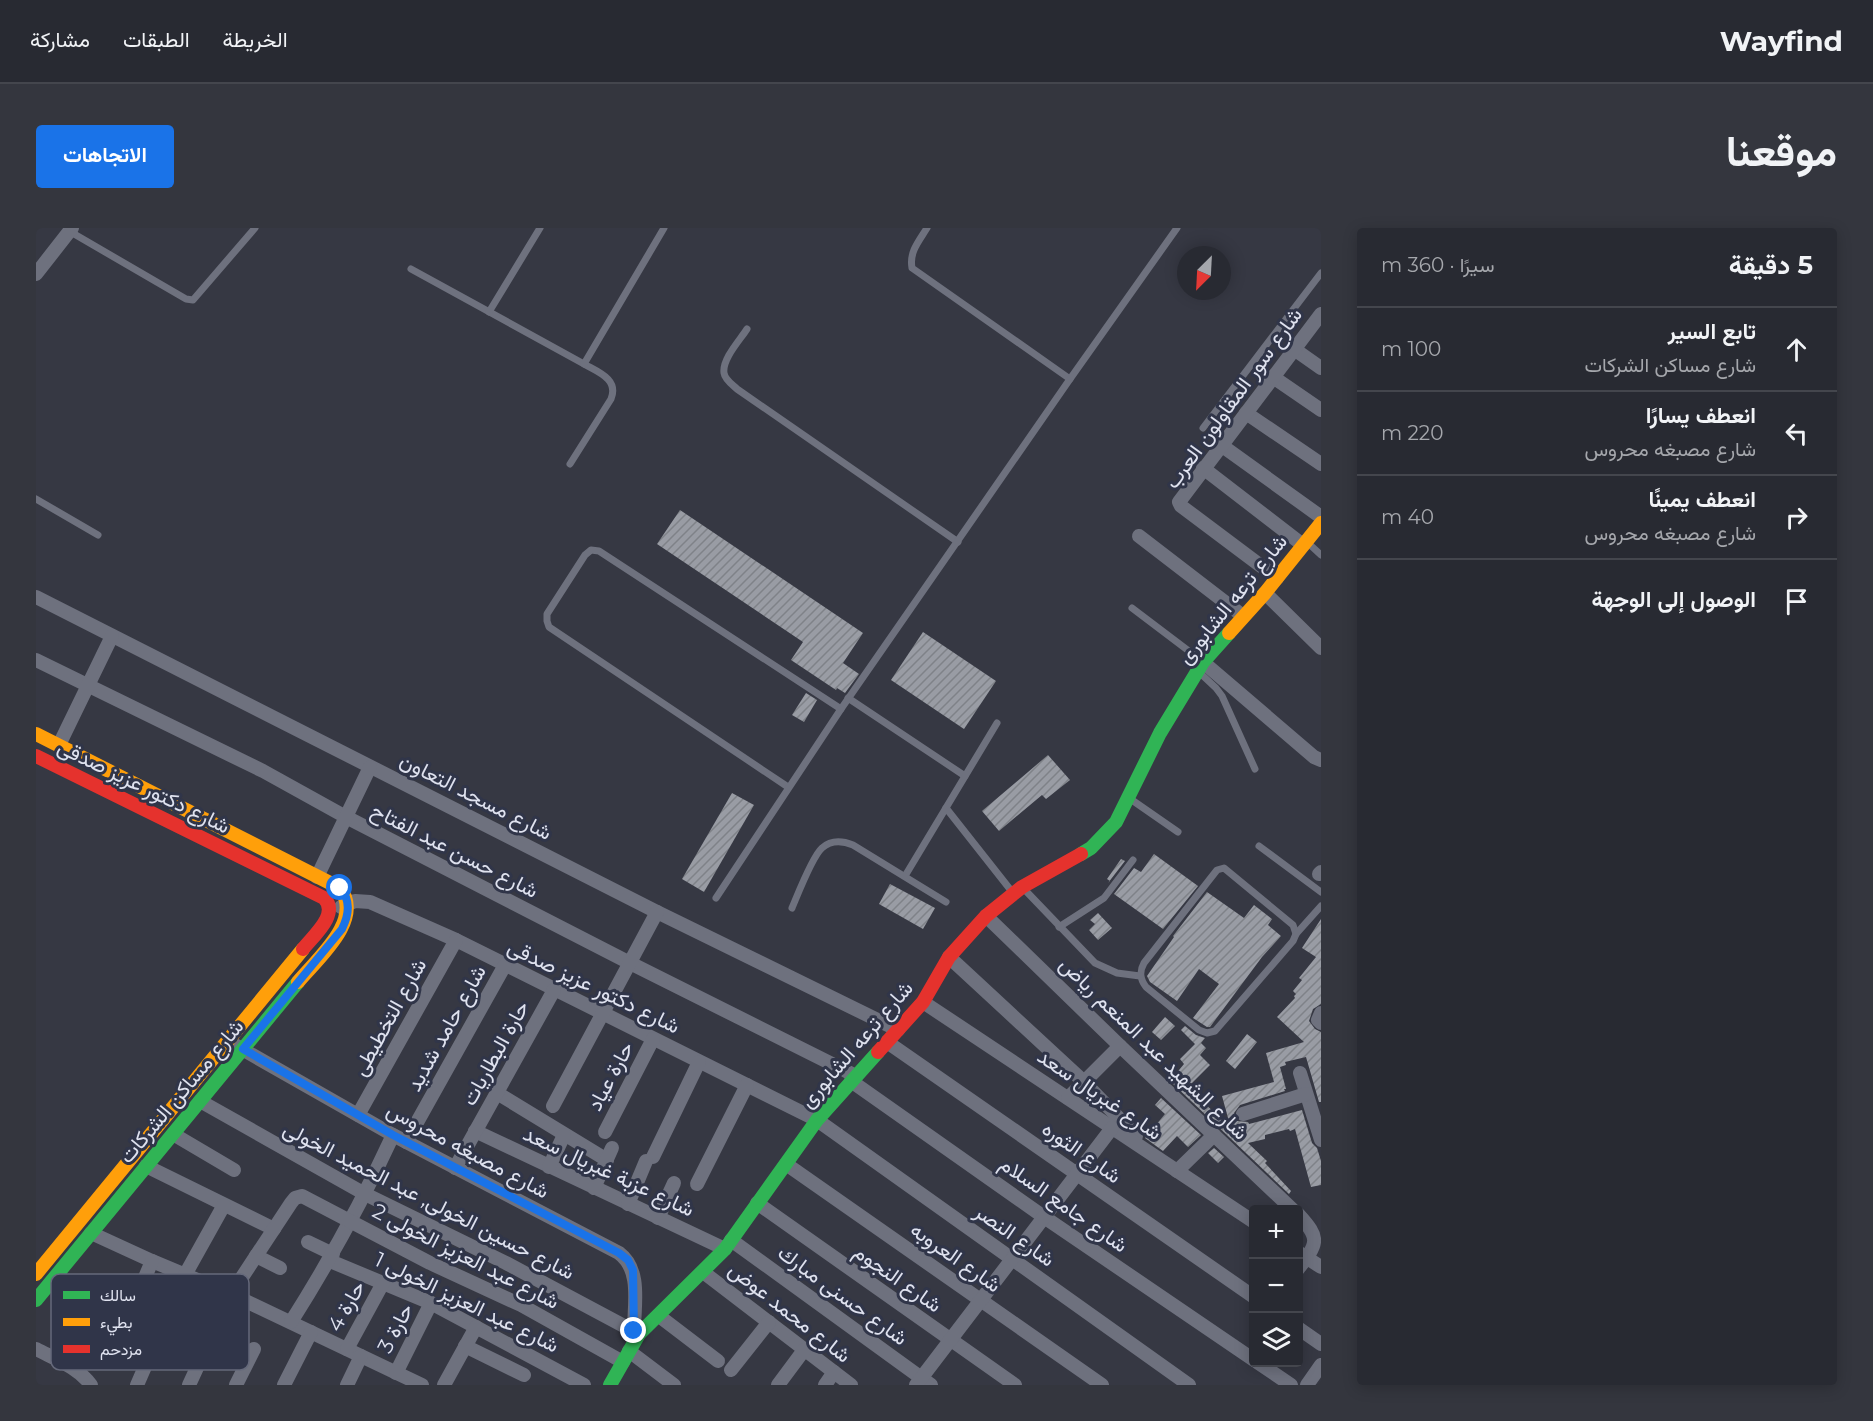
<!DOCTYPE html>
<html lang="ar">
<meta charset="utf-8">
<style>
:root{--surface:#282a32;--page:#34363e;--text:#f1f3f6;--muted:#a5a7ac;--line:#44464d;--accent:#1a73e8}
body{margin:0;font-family:Montserrat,Vazirmatn,sans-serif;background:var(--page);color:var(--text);direction:rtl}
.controls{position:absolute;right:18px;bottom:18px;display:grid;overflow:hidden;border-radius:6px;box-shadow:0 3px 15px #0003}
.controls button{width:54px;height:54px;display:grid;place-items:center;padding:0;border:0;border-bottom:2px solid var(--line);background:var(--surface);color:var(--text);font:30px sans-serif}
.compass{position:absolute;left:1141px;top:18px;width:54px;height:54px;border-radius:50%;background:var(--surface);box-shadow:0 3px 15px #0003;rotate:204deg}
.stop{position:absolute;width:18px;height:18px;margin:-14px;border:4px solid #1a73e8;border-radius:50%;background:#fff}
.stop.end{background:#1a73e8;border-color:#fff;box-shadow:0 2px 6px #0008}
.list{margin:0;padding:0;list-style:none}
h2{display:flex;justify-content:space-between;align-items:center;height:78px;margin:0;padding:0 24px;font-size:26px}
h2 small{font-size:20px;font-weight:400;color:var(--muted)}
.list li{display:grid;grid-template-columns:39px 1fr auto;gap:18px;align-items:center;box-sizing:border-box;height:84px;padding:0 24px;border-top:2px solid var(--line)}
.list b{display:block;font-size:22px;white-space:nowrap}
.list p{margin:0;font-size:20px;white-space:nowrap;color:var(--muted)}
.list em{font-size:20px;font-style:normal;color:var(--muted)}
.icon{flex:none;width:33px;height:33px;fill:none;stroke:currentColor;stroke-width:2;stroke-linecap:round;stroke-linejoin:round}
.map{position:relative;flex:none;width:1285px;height:1157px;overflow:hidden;direction:ltr;border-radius:6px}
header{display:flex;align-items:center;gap:36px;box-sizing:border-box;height:84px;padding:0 30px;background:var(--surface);border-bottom:2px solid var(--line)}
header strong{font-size:28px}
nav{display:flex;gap:33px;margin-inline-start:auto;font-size:21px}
.intro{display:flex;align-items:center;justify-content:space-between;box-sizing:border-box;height:144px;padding:0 36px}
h1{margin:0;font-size:42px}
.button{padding:15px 27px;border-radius:6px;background:var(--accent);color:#fff;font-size:21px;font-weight:700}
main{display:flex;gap:36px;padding:0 36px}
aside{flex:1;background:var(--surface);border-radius:6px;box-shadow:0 3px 15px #0003}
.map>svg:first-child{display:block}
.building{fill:url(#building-hatch)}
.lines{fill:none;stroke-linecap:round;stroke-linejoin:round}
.lane{stroke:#6e717e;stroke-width:7}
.street{stroke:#6e717e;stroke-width:14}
.fast{stroke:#30b455;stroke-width:14}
.slow{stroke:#ff9f0a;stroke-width:14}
.jam{stroke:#e5322d;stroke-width:14}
.route{stroke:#1a73e8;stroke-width:8}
.labels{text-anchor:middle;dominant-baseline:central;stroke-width:6;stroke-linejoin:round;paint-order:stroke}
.street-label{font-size:21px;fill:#dfe2ef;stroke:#303549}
.key{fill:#303549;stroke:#65697b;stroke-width:1.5}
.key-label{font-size:16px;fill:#dfe2ef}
</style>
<header>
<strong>Wayfind</strong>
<nav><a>الخريطة</a><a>الطبقات</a><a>مشاركة</a></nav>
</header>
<div class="intro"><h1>موقعنا</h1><a class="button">الاتجاهات</a></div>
<main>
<aside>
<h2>5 دقيقة<small>سيرًا · 360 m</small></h2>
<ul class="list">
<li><svg class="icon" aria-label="ahead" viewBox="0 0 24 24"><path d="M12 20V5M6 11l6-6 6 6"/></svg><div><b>تابع السير</b><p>شارع مساكن الشركات</p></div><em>100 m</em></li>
<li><svg class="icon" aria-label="left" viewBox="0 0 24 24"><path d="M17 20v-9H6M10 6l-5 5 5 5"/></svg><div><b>انعطف يسارًا</b><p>شارع مصبغه محروس</p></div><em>220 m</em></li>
<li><svg class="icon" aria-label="right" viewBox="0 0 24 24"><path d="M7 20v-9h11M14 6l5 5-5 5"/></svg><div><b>انعطف يمينًا</b><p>شارع مصبغه محروس</p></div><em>40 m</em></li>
<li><svg class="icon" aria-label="arrive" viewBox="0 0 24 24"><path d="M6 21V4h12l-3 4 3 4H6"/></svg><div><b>الوصول إلى الوجهة</b></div></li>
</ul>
</aside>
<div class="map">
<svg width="1285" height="1157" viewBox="0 0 1285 1157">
<defs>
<pattern id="building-hatch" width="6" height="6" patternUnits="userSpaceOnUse" patternTransform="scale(1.5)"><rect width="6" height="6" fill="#999ca4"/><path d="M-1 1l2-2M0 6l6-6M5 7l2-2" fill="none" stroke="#7f8288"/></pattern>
</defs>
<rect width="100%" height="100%" fill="#363843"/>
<!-- building -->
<g class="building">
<path d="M644,282L827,405L807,435L823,446L809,465L801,460L800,462L755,432L767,414L621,316Z"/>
<path d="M887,404L960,453L928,501L855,452Z"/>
<path d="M770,465L781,472L768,494L756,487Z"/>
<path d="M1012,527L1034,552L1010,571L1006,567L963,603L946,583Z"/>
<path d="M696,565L718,577L668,664L646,651Z"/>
<path d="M1118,626L1162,658L1127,701L1078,666L1098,640L1105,644Z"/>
<path d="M1085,631L1089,633L1072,655L1074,653L1071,651Z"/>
<path d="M854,656L899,680L887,701L843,676Z"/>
<path d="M1171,664L1208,690L1218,677L1236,691L1232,697L1245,708L1226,729L1174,799H1171L1157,790L1183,756L1163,741L1141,773L1114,754L1111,748L1138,709L1137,708Z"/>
<path d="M1062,685L1076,700L1062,712L1053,702L1059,696L1054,692Z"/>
<path d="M1285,691V776L1277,781L1273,793L1279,801L1285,804V874H1283L1270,829L1249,834L1250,837L1244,839L1250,861H1248L1249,863L1204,877L1198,885L1201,893L1212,894L1213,896L1266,882L1276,915L1281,920L1285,933V957L1275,959L1259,901L1254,903L1253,901L1229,907V911L1212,915L1231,933L1229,935L1255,963L1253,966L1134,853L1148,836L1144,831L1159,816L1145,802L1149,798L1160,807L1169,810L1165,815L1170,820L1164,827L1174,837L1152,859L1195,901L1186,868L1238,854L1230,825L1268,814L1241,789L1259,770L1258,768L1260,766L1257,763L1266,752L1263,750L1280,729L1266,720Z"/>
<path d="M1129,789L1139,798L1125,812L1116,804Z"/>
<path d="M1211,806L1221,814L1199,841L1190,833Z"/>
<path d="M1125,870L1165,907L1152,919L1141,908L1127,923L1109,910L1129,886L1119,877Z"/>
<path d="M1178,920L1188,929L1182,935L1172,925Z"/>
</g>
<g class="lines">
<!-- lane -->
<g class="lane">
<path d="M891,0C883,13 873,24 876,40L1034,151"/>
<path d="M33,3L150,71L157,72L219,0"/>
<path d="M375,41L548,136C562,144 583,151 575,171L534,236"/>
<path d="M453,84L504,0"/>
<path d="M711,101C704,112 686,131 688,145C689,152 697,157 701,161L922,314"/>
<path d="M548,136L628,0"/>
<path d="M1167,200L1285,45"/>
<path d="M0,271L62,307"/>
<path d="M1271,314L1285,327"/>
<path d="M1096,380L1166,433"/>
<path d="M1164,445L1180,460L1186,468L1219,541"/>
<path d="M812,470L929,548"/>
<path d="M752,559L513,399L511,393V386L549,327L555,322L563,323L805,481"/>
<path d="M1093,570L1142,604"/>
<path d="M910,580L977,665"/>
<path d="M1223,618L1285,664"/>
<path d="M1188,640L1257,697L1260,706L1257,713L1179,803L1171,805L1163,802L1110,759C1104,751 1103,744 1108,735L1181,642Z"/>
<path d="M869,648L961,495"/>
<path d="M988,661L1059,735L1081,745L1104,748"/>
<path d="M680,670L805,481L1034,151L1141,0"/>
<path d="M756,680C762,666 776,629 786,620C795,612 807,613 817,617L910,674"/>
<path d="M1023,699L1068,670L1097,632"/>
<path d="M1260,706L1285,678"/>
<path d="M26,1046L57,1073V1079L44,1106"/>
</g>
<!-- street -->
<g class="street">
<path d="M0,46L36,0"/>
<path d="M1258,121L1285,140"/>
<path d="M1237,149L1285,182"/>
<path d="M1210,185L1285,236"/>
<path d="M1185,217L1285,289"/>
<path d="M1167,240L1267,317"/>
<path d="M1103,308L1207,388"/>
<path d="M1241,350L1145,278L1143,274L1285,86"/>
<path d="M1229,365L1285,420"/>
<path d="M0,369L621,684L862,802"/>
<path d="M0,432L227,543L310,589L594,735L820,848"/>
<path d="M1167,434L1278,529L1285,532"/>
<path d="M23,517L76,408"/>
<path d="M1283,646L1285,644"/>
<path d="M281,649L334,539"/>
<path d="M305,679L319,673L334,674L420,712L781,892L1153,1157"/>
<path d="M950,688L1084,818L1257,982"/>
<path d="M913,729L1048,854L1100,908"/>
<path d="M887,774L1218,994"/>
<path d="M1285,785L1282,792L1285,795"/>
<path d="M851,814L1218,1069"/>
<path d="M199,817L357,907L583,1025C606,1042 598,1077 598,1103"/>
<path d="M1264,845L1285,912"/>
<path d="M815,853L1008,989L1218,1132"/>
<path d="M461,865L571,932"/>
<path d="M1032,870L1084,818"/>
<path d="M164,873L329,966L470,1035L603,1106"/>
<path d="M517,878L621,684"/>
<path d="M1207,886L1270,866"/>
<path d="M322,887L420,712"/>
<path d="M439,903L689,1021"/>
<path d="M569,904L617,811"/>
<path d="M137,906L198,942"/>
<path d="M370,914L469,737"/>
<path d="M617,929L663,834"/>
<path d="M750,936L1066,1157"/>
<path d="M110,938L238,1001"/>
<path d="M513,939L528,907"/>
<path d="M419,940L518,762"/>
<path d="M1141,943L1178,907"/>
<path d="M661,956L711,857"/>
<path d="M558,960L576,920"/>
<path d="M721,975L979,1157"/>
<path d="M592,976L610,933"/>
<path d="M1262,986C1285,1011 1282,1015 1262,1041"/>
<path d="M622,990L638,955"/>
<path d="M55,1005L116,1033L195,1066L386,1157"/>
<path d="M695,1012L895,1157"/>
<path d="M272,1014L297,1026"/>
<path d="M1262,1024L1285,1039"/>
<path d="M220,1028L244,1040"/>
<path d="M294,1033L395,1075L548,1157"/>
<path d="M667,1044L815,1157"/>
<path d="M623,1088L682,1133"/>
<path d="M255,1094C293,1034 327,972 357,907"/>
<path d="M1262,1100L1285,1116"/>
<path d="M429,1118L488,1147"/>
<path d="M0,1121C19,1131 42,1139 55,1157"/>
<path d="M311,1121L347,1055"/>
<path d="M78,1122L116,1033"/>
<path d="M593,1123L638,1157"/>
<path d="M1221,1134L1255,1157"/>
<path d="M695,1142L733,1094"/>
<path d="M360,1145L395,1075"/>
<path d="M101,1157L149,1047L188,977"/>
<path d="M153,1157L195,1066L255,975L259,970L266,968L394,1035L485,1077L587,1134"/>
<path d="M200,1157L218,1121"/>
<path d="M248,1157L275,1104"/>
<path d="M311,1157L325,1128"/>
<path d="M408,1157L440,1099"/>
<path d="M742,1157L768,1122"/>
<path d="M789,1157L798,1144"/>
<path d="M880,1157L1076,900"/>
<path d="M1271,1157L1285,1137"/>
</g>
<!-- fast -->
<g class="fast">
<path d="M1045,626L1055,620L1080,594L1124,505L1167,434L1193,405"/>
<path d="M0,1072L262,754"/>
<path d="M574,1157L603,1106L689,1021L781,892L842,824"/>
</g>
<!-- slow -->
<g class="slow">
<path d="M1193,405L1229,365L1285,295"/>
<path d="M0,506L304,660C328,692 282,730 262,754"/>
<path d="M0,1046L267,721"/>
</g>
<!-- jam -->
<g class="jam">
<path d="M0,528L288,670C304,686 277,708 267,721"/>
<path d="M842,824L887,774L913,729L950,688L986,659L1045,626"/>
</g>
</g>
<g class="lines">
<!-- route -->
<path class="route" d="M304,660C315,672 313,687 306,701L207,821L357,907L583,1025L592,1032L597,1042L598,1103"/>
</g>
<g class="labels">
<!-- street labels -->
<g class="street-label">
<text transform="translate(1197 170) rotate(-54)">شارع سور المقاولون العرب</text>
<text transform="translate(1196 371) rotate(-51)">شارع ترعه الشابورى</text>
<text transform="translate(108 558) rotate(26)">شارع دكتور عزيز صدقى</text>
<text transform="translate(440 568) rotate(27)">شارع مسجد التعاون</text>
<text transform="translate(419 622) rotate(27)">شارع حسن عبد الفتاح</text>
<text transform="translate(558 758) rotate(26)">شارع دكتور عزيز صدقى</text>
<text transform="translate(353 789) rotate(-61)">شارع التخطيطى</text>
<text transform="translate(410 800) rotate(-61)">شارع حامد شديد</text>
<text transform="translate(820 816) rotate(-49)">شارع ترعه الشابورى</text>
<text transform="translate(1118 820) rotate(44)">شارع الشهيد عبد المنعم رياض</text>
<text transform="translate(459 825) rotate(-61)">حارة البطاريات</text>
<text transform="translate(574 848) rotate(-62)">حارة عياد</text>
<text transform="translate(145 863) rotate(-50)">شارع مساكن الشركات</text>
<text transform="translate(1064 866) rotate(34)">شارع غبريال سعد</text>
<text transform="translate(432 922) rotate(28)">شارع مصبغه محروس</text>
<text transform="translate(1046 924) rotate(35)">شارع الثوره</text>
<text transform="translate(573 943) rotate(25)">شارع عزبة غبريال سعد</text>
<text transform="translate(393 972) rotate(27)">شارع حسين الخولى, عبد الحميد الخولى</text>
<text transform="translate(1028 976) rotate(35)">شارع جامع السلام</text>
<text transform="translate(979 1007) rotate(35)">شارع النصر</text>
<text transform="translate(430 1028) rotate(27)">شارع عبد العزيز الخولى 2</text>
<text transform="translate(920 1029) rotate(35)">شارع العروبه</text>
<text transform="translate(862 1050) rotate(35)">شارع النجوم</text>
<text transform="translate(807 1067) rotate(36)">شارع حسنى مبارك</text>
<text transform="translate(431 1074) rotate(26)">شارع عبد العزيز الخولى 1</text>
<text transform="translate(310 1078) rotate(-61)">حارة 4</text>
<text transform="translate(754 1084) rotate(38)">شارع محمد عوض</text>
<text transform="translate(359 1100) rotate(-63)">حارة 3</text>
</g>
</g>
<!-- legend -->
<rect x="15" y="1046" width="198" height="96" rx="9" class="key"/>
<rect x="27" y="1063" width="27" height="8" fill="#30b455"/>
<rect x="27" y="1090" width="27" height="8" fill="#ff9f0a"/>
<rect x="27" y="1117" width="27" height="8" fill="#e5322d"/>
<g class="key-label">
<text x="64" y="1073">سالك</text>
<text x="64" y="1100">بطيء</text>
<text x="64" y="1127">مزدحم</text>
</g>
</svg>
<div class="controls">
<button>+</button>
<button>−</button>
<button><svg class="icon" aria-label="layers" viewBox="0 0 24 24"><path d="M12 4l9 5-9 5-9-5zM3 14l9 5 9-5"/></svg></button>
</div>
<svg class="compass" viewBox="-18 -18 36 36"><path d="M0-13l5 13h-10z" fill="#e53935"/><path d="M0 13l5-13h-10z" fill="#a5a7ac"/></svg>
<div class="stop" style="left:304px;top:660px"></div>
<div class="stop end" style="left:598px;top:1103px"></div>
</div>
</main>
